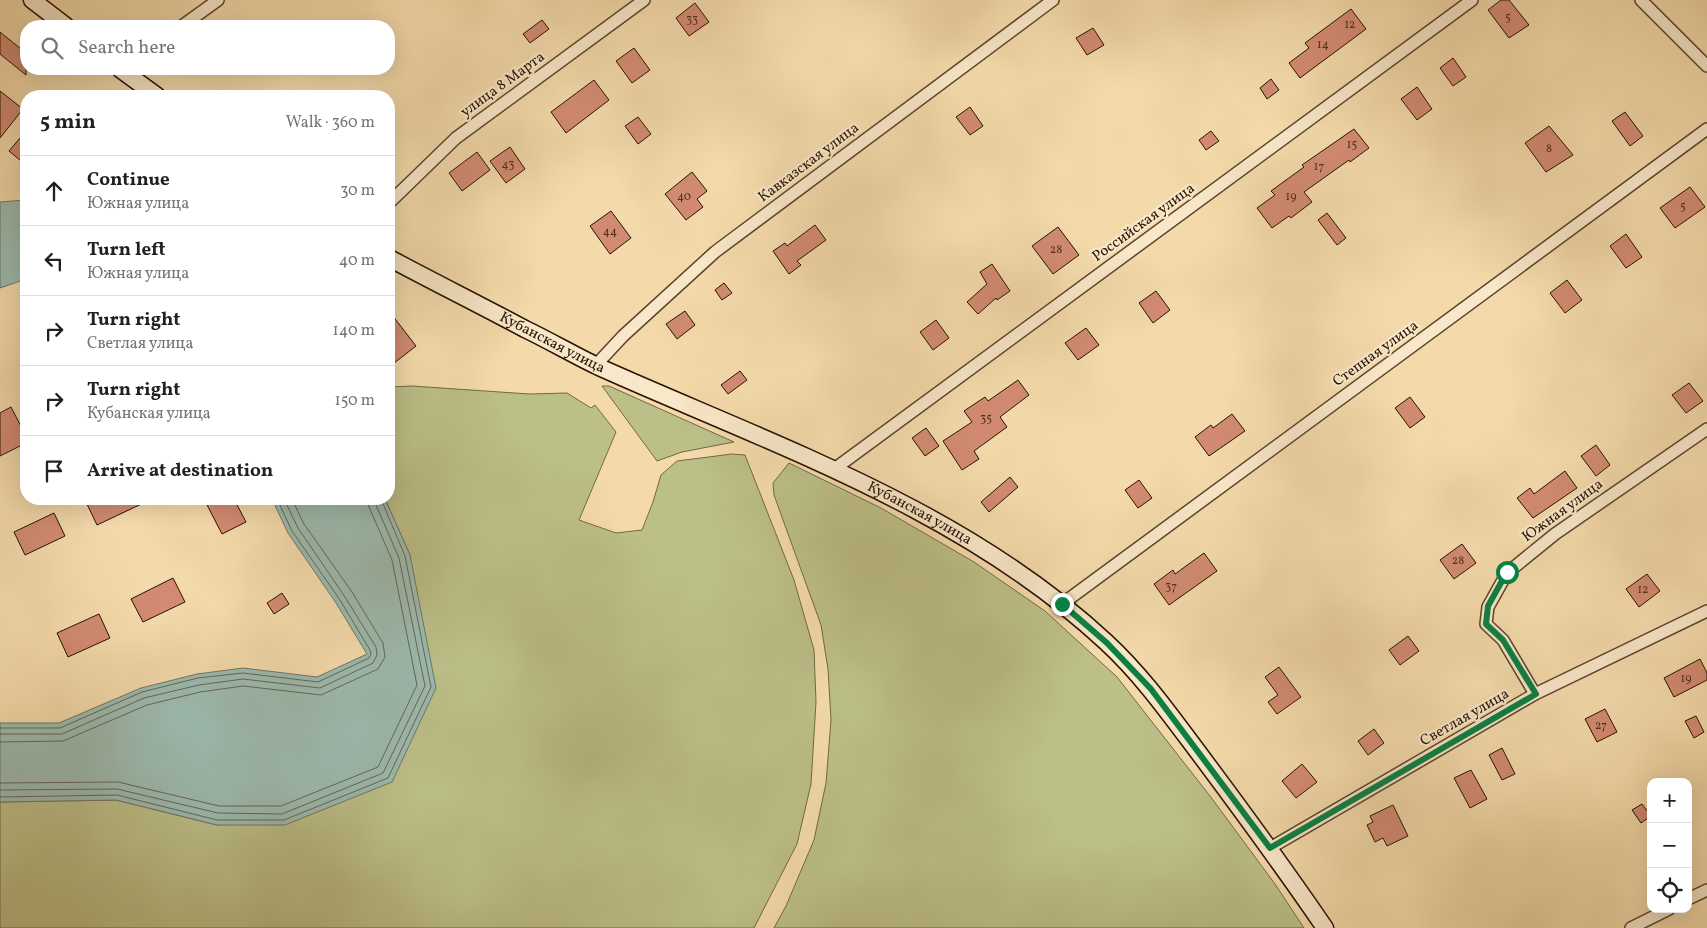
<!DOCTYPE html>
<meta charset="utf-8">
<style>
:root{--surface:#fff;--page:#f6f6f6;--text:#202124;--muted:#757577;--line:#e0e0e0}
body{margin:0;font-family:Vollkorn,serif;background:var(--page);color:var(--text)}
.controls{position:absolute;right:15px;bottom:15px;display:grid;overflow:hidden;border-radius:10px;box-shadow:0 5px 20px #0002}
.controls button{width:45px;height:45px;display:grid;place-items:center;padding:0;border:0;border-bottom:1px solid var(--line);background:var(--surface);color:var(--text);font:25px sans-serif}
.stop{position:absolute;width:15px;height:15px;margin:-11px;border:4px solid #0b8043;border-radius:50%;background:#fff}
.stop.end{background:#0b8043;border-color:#fff;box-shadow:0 1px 5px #0008}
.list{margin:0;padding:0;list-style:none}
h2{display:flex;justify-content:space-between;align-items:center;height:65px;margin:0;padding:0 20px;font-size:21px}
h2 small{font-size:16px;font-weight:400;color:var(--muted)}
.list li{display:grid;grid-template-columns:32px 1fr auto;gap:15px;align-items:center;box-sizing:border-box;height:70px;padding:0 20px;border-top:1px solid var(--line)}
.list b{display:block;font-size:19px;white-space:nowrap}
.list p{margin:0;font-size:16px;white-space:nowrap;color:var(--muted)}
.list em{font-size:16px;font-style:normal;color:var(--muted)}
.icon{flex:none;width:28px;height:28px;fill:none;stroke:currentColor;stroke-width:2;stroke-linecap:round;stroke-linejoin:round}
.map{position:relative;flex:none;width:1707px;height:928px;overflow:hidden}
.search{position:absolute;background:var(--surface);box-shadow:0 5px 20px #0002;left:20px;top:20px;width:375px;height:55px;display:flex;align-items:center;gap:12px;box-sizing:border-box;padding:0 18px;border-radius:20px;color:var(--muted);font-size:19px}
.panel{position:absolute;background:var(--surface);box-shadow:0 5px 20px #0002;left:20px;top:90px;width:375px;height:415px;border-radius:20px}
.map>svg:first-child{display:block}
.green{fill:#bcbf88;stroke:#726844}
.water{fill:#9cbaae;stroke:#6d7769}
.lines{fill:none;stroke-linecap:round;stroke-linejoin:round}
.shore{stroke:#626658;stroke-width:1}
.building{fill:#d28b72;stroke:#271201}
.minor-casing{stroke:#5a442c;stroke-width:14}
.secondary-casing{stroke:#271201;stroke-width:19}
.minor{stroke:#f8e7c8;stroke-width:11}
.secondary{stroke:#f8e7c8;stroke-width:16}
.route{stroke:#0b8043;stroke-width:6}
.labels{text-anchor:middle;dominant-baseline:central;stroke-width:4.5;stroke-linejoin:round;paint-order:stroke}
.number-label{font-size:12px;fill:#52301d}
.street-label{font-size:15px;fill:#271201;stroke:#f8e7c8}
</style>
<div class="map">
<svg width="1707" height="928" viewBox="0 0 1707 928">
<rect width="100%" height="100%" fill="#f4daab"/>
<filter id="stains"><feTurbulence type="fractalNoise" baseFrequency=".004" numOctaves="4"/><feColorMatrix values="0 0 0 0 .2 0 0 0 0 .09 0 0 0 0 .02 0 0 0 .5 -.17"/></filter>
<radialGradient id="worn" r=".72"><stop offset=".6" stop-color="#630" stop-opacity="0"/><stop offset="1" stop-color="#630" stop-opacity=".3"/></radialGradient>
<!-- green -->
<g class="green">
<path d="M412,386L529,394L567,393L591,408L595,405L616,432L579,520L616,533L642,530L653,502L661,475L677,461L732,454L745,455L794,580L814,650L816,702L811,784L797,844L754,928H0V802L116,800L217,825L392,782L410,555L385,499H389V387Z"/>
<path d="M602,386H609L734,442L682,452L657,461Z"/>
<path d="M789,463L881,508L974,562L1045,611L1117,677L1210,796L1275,884L1304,928H774L786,906L814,840L826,783L831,720L828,669L821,625L774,495L773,483Z"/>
</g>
<!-- water -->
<g class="water">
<path d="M26,200V279L0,288V202Z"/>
<path d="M272,499H385L410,555L436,688L392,782L285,825H217L116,800L0,802V723H59L141,688L197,674L243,668L317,677L367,654L336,603L288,533Z"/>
</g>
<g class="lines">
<!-- shore -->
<g class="shore">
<path d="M0,728H60L142,692L198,678L243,673L318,682L369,658L371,654L370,650L340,600L292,531L277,499"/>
<path d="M0,734H62L144,698L199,685L243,679L320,688L373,663L377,655L376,647L345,597L298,528L284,499"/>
<path d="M0,742L63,741L147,705L200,692L243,686L321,695L378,669L385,657L383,643L352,592L304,524L292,499"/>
<path d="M0,783L118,782L219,806H281L378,767L417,685L392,560L369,507L367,499"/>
<path d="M0,790L117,789L218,813L282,814L383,773L425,686L399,558L376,505L375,499"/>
<path d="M0,797L117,795L217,820H284L388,778L431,687L405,556L381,499"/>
</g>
</g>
<!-- building -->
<g class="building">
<path d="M1501,0H1509L1529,25L1509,38L1488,10Z"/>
<path d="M695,3L709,22L689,36L676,18Z"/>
<path d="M1351,9L1366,29L1300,78L1289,63L1309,48L1305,43Z"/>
<path d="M542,20L549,29L530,43L523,34Z"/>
<path d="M1093,28L1104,45L1087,55L1076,38Z"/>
<path d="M0,32L26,53V75L0,54Z"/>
<path d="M634,48L650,70L632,83L616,61Z"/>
<path d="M1453,58L1466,77L1453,86L1440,68Z"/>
<path d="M1271,79L1279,90L1267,99L1260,88Z"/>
<path d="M594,80L609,100L566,133L551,112Z"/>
<path d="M1417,87L1432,109L1417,120L1401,99Z"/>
<path d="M0,91L23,109L0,138Z"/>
<path d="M970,107L983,126L970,135L956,117Z"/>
<path d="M1625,112L1643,136L1630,146L1612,121Z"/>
<path d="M638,117L651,134L638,144L625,126Z"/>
<path d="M1549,126L1573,155L1546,172L1525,143Z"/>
<path d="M1354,129L1369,148L1350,162L1349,160L1304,192L1312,202L1291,218L1289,216L1272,228L1257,208L1275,195L1271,191L1304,167L1302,165Z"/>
<path d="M1211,131L1219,141L1206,150L1199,140Z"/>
<path d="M20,138L26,143V165L9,151Z"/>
<path d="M510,147L525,169L506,183L490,161Z"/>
<path d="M477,152L490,170L462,191L449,173Z"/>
<path d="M692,172L707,191L697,199L703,207L686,220L665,194Z"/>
<path d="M1690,187L1705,207L1675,228L1660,208Z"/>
<path d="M611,211L631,238L610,254L590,226Z"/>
<path d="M1327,213L1346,238L1337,245L1318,220Z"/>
<path d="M815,225L826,240L797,261L801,265L789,274L773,251L785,243L787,246Z"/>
<path d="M1058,227L1079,255L1053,274L1032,246Z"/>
<path d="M1626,234L1642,257L1626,268L1610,246Z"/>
<path d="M992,264L1010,291L997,300L996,298L978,314L967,302L987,284L980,272Z"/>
<path d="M1567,280L1582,300L1565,313L1550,293Z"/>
<path d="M724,283L732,293L722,300L715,290Z"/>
<path d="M1156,291L1170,310L1153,323L1139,303Z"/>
<path d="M389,311L416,346L389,367Z"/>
<path d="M685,311L695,325L677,339L666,324Z"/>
<path d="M936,320L949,338L933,350L920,332Z"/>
<path d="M1086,328L1099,345L1078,360L1065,343Z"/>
<path d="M740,371L747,380L728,394L721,385Z"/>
<path d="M1018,380L1029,395L1000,417L1007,427L974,451L979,459L962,470L943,441L972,422L964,411L985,397L988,401Z"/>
<path d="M1689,383L1703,401L1686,413L1672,395Z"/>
<path d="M1410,397L1425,417L1410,428L1395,408Z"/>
<path d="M11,407L26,436V443L0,456V413Z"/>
<path d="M1232,414L1245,431L1209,456L1195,437L1211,425L1213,428Z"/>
<path d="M926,428L939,446L925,456L912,438Z"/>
<path d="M1596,445L1610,465L1596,476L1581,456Z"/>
<path d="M1565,471L1577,488L1533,518L1517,498L1530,488L1534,494Z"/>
<path d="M1010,477L1018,487L989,512L981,502Z"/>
<path d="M1139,480L1152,498L1138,508L1125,490Z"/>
<path d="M92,499H152L97,525L86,502Z"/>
<path d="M204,499H234L246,522L222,534Z"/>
<path d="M54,513L65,536L25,555L14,532Z"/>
<path d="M1462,544L1476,563L1454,579L1440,560Z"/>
<path d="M1204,553L1217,571L1169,605L1154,584L1173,570L1175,574Z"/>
<path d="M1647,574L1660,591L1639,607L1626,589Z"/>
<path d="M173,578L185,602L143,622L131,599Z"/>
<path d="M282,593L289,604L274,614L267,603Z"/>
<path d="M99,614L110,638L68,657L57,633Z"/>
<path d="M1408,636L1419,651L1400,665L1389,650Z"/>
<path d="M1700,659L1707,673V680L1674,697L1664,678Z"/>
<path d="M1279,667L1301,697L1277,714L1268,702L1278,695L1265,677Z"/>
<path d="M1605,709L1617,732L1597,742L1585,719Z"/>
<path d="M1696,716L1704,732L1694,738L1685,721Z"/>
<path d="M1374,729L1384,743L1368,755L1358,741Z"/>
<path d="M1502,748L1515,774L1502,780L1489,755Z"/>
<path d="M1302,764L1317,782L1296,798L1282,781Z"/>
<path d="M1471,770L1487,799L1470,808L1454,778Z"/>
<path d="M1642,804L1651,816L1641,823L1632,810Z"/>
<path d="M1393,805L1408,836L1387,846L1383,838L1375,842L1367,825L1373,822L1370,816Z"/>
</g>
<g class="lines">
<!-- minor casing -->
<g class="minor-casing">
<g id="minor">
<path d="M1641,0L1707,66"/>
<path d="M182,26L218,0"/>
<path d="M389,203L456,138L644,0"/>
<path d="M596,365L623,336L715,252L1053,0"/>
<path d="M833,470L1472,0"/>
<path d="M1062,604L1707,129"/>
<path d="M1535,694L1503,640L1486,624L1488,607L1507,573L1555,534L1707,429"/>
<path d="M1270,848L1535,694L1707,611"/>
<path d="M1688,899L1707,890"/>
<path d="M1631,928L1669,909"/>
</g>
</g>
<!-- secondary casing -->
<g class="secondary-casing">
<g id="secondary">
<path d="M32,0L66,26"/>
<path d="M120,69L157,96"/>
<path id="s1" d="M389,258C434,282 480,305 525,329C550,341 574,355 599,367C773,445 963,509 1106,642C1144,677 1173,719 1204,760C1245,815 1286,871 1325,928"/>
</g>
</g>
<!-- minor -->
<use href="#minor" class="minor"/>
<!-- secondary -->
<use href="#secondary" class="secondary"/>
</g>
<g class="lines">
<!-- route -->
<path class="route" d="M1062,604L1107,643L1151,689L1270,848L1536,694L1503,640L1486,624L1488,606L1507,572"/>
</g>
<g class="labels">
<!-- number labels -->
<g class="number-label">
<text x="1508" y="18">5</text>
<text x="692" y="20">33</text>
<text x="1350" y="25">12</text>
<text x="1323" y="45">14</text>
<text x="1352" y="145">15</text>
<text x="1549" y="149">8</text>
<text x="508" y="165">43</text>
<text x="1319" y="167">17</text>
<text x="684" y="197">40</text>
<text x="1291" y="197">19</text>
<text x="1683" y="207">5</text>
<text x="610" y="232">44</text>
<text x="1056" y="250">28</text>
<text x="986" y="419">35</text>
<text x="1458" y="561">28</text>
<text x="1171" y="587">37</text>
<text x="1643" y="590">12</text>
<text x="1686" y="679">19</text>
<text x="1601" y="726">27</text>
</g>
<!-- street labels -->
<g class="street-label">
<text transform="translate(503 85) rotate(-36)">улица 8 Марта</text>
<text transform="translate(809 163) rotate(-37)">Кавказская улица</text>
<text transform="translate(1144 223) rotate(-36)">Российская улица</text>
<text stroke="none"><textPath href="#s1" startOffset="184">Кубанская улица</textPath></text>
<text transform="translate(1376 354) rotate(-36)">Степная улица</text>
<text transform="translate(1563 511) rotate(-36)">Южная улица</text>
<text stroke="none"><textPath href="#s1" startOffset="589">Кубанская улица</textPath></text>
<text transform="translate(1465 718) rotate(-30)">Светлая улица</text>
</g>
</g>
<rect width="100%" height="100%" filter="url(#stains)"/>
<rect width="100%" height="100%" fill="url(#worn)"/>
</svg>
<div class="controls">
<button>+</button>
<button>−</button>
<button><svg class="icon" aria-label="locate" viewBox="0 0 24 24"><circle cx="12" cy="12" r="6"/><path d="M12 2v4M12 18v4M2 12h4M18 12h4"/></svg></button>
</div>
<div class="stop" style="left:1507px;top:572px"></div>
<div class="stop end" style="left:1062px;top:604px"></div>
<div class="search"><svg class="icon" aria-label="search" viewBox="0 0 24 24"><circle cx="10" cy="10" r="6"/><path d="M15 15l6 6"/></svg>Search here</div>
<section class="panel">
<h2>5 min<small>Walk · 360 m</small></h2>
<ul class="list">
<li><svg class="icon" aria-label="ahead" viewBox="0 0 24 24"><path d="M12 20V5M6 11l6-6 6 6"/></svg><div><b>Continue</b><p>Южная улица</p></div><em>30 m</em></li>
<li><svg class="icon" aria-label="left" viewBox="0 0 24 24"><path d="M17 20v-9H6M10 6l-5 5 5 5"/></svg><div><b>Turn left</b><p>Южная улица</p></div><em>40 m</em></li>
<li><svg class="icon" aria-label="right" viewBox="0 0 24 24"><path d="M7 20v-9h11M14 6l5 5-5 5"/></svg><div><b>Turn right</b><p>Светлая улица</p></div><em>140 m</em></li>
<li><svg class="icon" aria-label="right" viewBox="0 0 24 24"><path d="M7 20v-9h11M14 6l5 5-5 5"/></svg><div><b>Turn right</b><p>Кубанская улица</p></div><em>150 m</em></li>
<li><svg class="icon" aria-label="arrive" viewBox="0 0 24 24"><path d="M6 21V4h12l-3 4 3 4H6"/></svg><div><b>Arrive at destination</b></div></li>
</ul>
</section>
</div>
